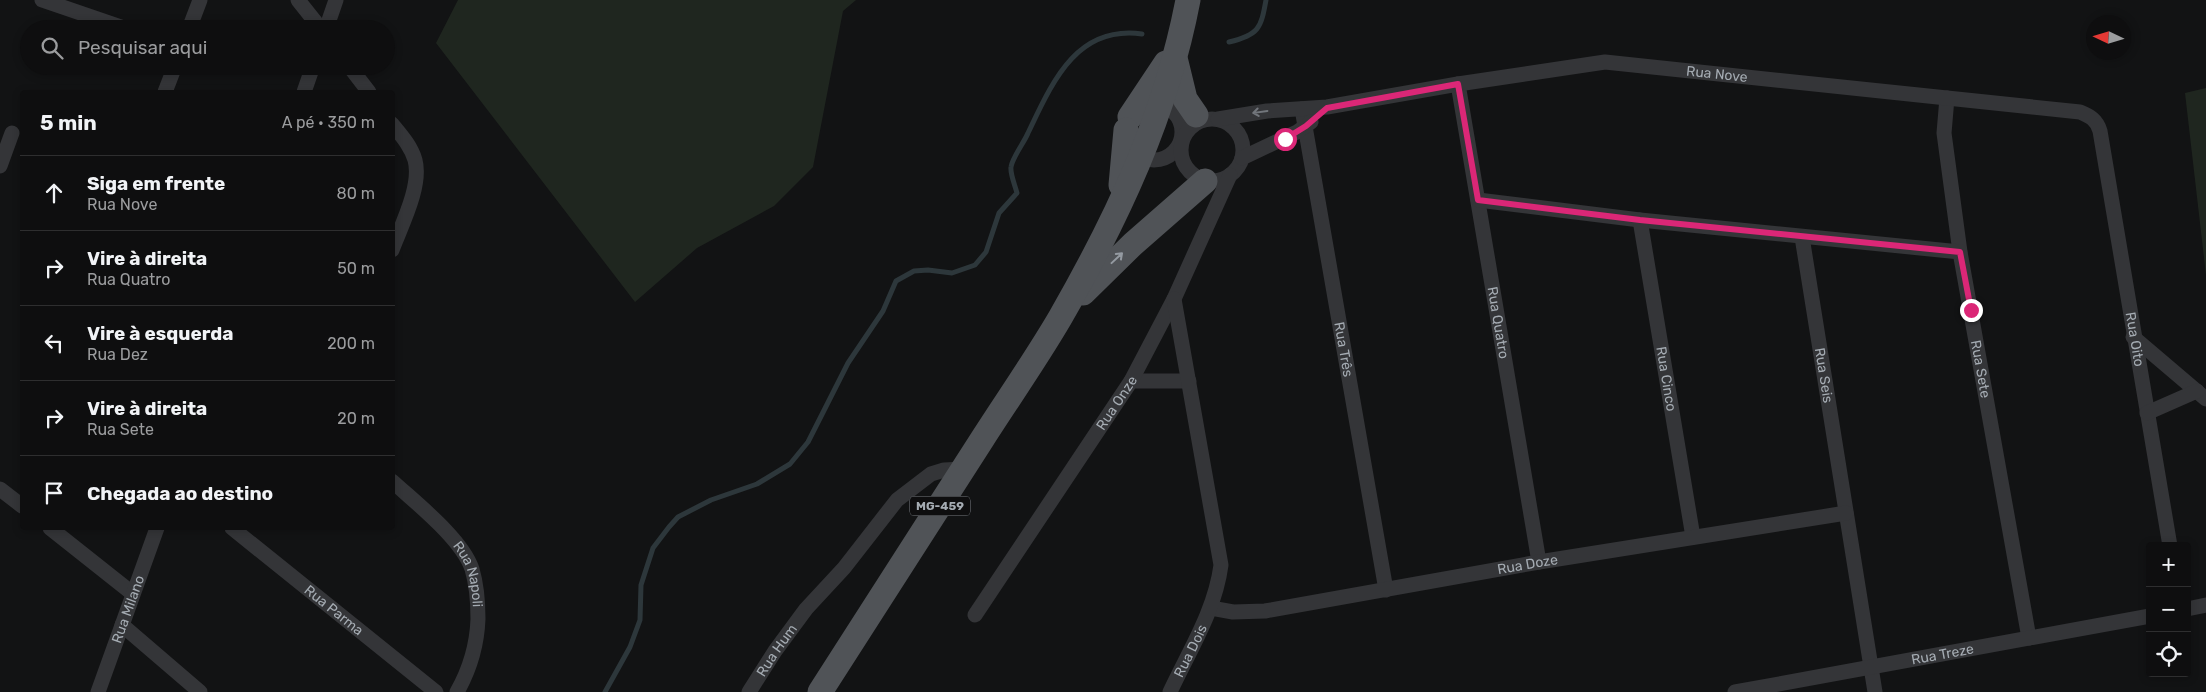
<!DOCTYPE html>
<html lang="pt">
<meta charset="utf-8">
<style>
:root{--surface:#0e0e0f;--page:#171718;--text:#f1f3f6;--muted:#9b9c9e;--line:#2e2e2f}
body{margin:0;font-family:Rubik,sans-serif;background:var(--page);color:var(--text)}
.controls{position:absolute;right:15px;bottom:15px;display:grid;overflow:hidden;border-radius:5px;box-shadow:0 2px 8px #0003}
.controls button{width:45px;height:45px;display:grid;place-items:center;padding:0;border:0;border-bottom:1px solid var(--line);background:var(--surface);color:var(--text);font:25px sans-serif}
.compass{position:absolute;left:2086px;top:15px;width:45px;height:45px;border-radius:50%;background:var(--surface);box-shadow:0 2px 8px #0003;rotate:274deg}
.stop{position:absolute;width:15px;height:15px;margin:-11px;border:4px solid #db2777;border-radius:50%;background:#fff}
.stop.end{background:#db2777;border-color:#fff;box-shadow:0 1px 5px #0008}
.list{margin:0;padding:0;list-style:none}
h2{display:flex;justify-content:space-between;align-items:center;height:65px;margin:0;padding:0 20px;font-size:21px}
h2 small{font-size:16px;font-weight:400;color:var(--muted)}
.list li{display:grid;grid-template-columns:32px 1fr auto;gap:15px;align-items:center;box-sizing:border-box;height:75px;padding:0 20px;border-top:1px solid var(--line)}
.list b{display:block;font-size:19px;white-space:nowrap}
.list p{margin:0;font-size:16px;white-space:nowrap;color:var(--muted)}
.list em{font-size:16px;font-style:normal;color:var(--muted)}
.icon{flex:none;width:28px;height:28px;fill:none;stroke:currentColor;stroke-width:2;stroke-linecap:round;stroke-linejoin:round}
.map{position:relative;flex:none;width:2206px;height:692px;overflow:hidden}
.search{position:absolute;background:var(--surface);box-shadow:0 2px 8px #0003;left:20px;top:20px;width:375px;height:55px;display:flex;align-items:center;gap:12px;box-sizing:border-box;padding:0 18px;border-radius:28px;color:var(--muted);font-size:19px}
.panel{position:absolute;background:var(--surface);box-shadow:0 2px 8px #0003;left:20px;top:90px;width:375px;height:440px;border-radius:5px}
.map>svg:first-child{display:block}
.green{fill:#1f261f}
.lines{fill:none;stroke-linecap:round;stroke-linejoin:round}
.stream{stroke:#2d373b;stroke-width:5}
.minor{stroke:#343538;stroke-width:15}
.primary{stroke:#505357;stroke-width:25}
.oneway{stroke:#72767c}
.oneway2{stroke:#949aa1}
.route{stroke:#db2777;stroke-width:6}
.labels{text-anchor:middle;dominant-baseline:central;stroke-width:5;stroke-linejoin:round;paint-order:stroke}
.shield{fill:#0e0e0f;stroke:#787d82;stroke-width:1}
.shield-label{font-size:12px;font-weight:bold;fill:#a5acb3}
.street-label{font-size:14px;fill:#a5acb3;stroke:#0e0e0f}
</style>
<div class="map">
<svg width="2206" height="692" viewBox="0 0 2206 692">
<rect width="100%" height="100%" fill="#121314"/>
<!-- green -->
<g class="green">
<path d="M458,0H856L843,11L813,167L774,206L697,248L635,302L436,43Z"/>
<path d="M2206,88V275L2185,93Z"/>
</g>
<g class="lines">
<!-- stream -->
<g class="stream">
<path d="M1229,42C1259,35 1261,28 1266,0"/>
<path d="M605,692L630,647L640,620L641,585L653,548L669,527L678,517L711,500L757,484L790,464L808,442L848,363L883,311L896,281L914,271L928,270L952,273L975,265L986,252L999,213L1017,193C1015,185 1010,174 1011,167C1012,158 1025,141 1028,133C1052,83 1076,25 1142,34"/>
</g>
<!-- minor -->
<g class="minor">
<path d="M42,0L127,29"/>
<path d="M298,0L321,29"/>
<path d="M189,29L200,0"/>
<path d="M326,29L336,0"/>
<path d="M349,66L369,92"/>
<path id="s1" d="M1458,84L1539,562"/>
<path d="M165,92L175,66"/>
<path d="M304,92L313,66"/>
<path id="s2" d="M1947,98L1944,133L1960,252L2029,638"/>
<circle cx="1154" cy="132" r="28"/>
<path id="s3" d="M1302,109L1386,590"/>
<circle cx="1212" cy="150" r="31"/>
<path id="s4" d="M1218,119L1267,111L1327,107L1458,84L1605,62L2080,112C2090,116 2097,120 2100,131L2170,546"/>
<path d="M392,124C401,135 411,146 415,160C422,186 401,226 392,250"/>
<path d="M1242,158L1297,132L1311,122"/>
<path d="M0,166L12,133"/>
<path d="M1478,200L1640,220L1960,252"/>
<path id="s5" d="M1640,220L1693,537"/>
<path id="s6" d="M1802,237L1875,692"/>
<path d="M2133,337L2206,399"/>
<path d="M1131,381H1189"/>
<path d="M2147,413L2197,391"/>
<path id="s7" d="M392,481C416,503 462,539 472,569C477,586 478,602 478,619C477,645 470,669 457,692"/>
<path d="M0,489L22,506"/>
<path d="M50,528L132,593"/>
<path id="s8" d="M232,528L436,692"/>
<path id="s9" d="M1211,608L1233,612L1265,611L1539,562L1846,513"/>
<path d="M2187,609L2206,605"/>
<path id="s10" d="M975,615L1131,381L1174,299L1230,175"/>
<path d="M122,625L200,692"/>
<path id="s11" d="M98,692L157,528"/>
<path id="s12" d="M749,692L775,651L806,609L844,568L897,500L931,474L944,470L963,469"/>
<path id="s13" d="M1170,692C1189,651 1215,611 1221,565L1174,299"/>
<path id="s14" d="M1735,692L2150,616"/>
</g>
<!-- primary -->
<g class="primary">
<path d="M1176,62L1185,99L1196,115"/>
<path d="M1130,117L1166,63"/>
<path d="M1121,185L1126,130"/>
<path d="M1083,293L1133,244L1205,181"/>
<path d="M820,692C874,607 929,523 983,438C1008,399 1036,359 1060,318C1118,217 1166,115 1188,0"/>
</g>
</g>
<!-- one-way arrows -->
<defs><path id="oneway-shaft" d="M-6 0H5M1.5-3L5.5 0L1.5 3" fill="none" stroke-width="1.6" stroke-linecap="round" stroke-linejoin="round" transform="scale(1.25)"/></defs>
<use class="oneway" href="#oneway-shaft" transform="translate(1260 112) rotate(172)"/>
<use class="oneway2" href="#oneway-shaft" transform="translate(1117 258) rotate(-43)"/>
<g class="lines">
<!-- route -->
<path class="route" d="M1285,139L1306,126L1327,108L1458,84L1478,200L1640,220L1960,252L1971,310"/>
</g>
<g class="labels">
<!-- shield labels -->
<rect class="shield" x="910" y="496.5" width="60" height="19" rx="4"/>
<g class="shield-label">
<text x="940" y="506">MG-459</text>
</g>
<!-- street labels -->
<g class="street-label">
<text stroke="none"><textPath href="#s4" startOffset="504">Rua Nove</textPath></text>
<text stroke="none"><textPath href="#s1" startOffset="242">Rua Quatro</textPath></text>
<text stroke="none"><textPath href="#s4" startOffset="1109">Rua Oito</textPath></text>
<text stroke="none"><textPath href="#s3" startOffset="244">Rua Três</textPath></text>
<text stroke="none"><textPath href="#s2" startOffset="274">Rua Sete</textPath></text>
<text stroke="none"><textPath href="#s6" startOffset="140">Rua Seis</textPath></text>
<text stroke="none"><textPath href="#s5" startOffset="161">Rua Cinco</textPath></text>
<text stroke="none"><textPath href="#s10" startOffset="255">Rua Onze</textPath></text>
<text stroke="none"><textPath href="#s9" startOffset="321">Rua Doze</textPath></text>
<text stroke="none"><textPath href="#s7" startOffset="124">Rua Napoli</textPath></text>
<text stroke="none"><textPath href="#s11" startOffset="88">Rua Milano</textPath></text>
<text stroke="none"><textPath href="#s8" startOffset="131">Rua Parma</textPath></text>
<text stroke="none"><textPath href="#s12" startOffset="50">Rua Hum</textPath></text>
<text stroke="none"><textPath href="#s13" startOffset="46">Rua Dois</textPath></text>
<text stroke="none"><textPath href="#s14" startOffset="211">Rua Treze</textPath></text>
</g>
</g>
</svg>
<div class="controls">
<button>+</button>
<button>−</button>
<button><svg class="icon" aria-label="locate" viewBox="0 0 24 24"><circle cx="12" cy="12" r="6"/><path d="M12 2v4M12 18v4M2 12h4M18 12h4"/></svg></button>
</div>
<svg class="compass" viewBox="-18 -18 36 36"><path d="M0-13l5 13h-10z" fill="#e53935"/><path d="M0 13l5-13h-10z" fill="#9b9c9e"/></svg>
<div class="stop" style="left:1285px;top:139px"></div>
<div class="stop end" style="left:1971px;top:310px"></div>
<div class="search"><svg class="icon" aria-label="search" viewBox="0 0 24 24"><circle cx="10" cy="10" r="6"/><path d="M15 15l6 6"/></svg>Pesquisar aqui</div>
<section class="panel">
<h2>5 min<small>A pé · 350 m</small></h2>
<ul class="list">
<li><svg class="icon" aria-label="ahead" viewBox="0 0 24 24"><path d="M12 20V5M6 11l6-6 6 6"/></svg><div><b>Siga em frente</b><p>Rua Nove</p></div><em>80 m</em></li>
<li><svg class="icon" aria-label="right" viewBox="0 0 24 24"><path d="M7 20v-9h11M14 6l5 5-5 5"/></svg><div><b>Vire à direita</b><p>Rua Quatro</p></div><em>50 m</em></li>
<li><svg class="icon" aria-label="left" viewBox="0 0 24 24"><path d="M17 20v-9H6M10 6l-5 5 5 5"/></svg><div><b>Vire à esquerda</b><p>Rua Dez</p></div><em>200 m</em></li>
<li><svg class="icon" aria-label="right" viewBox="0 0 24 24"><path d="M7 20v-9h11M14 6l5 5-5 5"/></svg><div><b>Vire à direita</b><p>Rua Sete</p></div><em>20 m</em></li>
<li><svg class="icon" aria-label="arrive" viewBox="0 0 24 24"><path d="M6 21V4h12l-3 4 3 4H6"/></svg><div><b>Chegada ao destino</b></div></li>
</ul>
</section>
</div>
